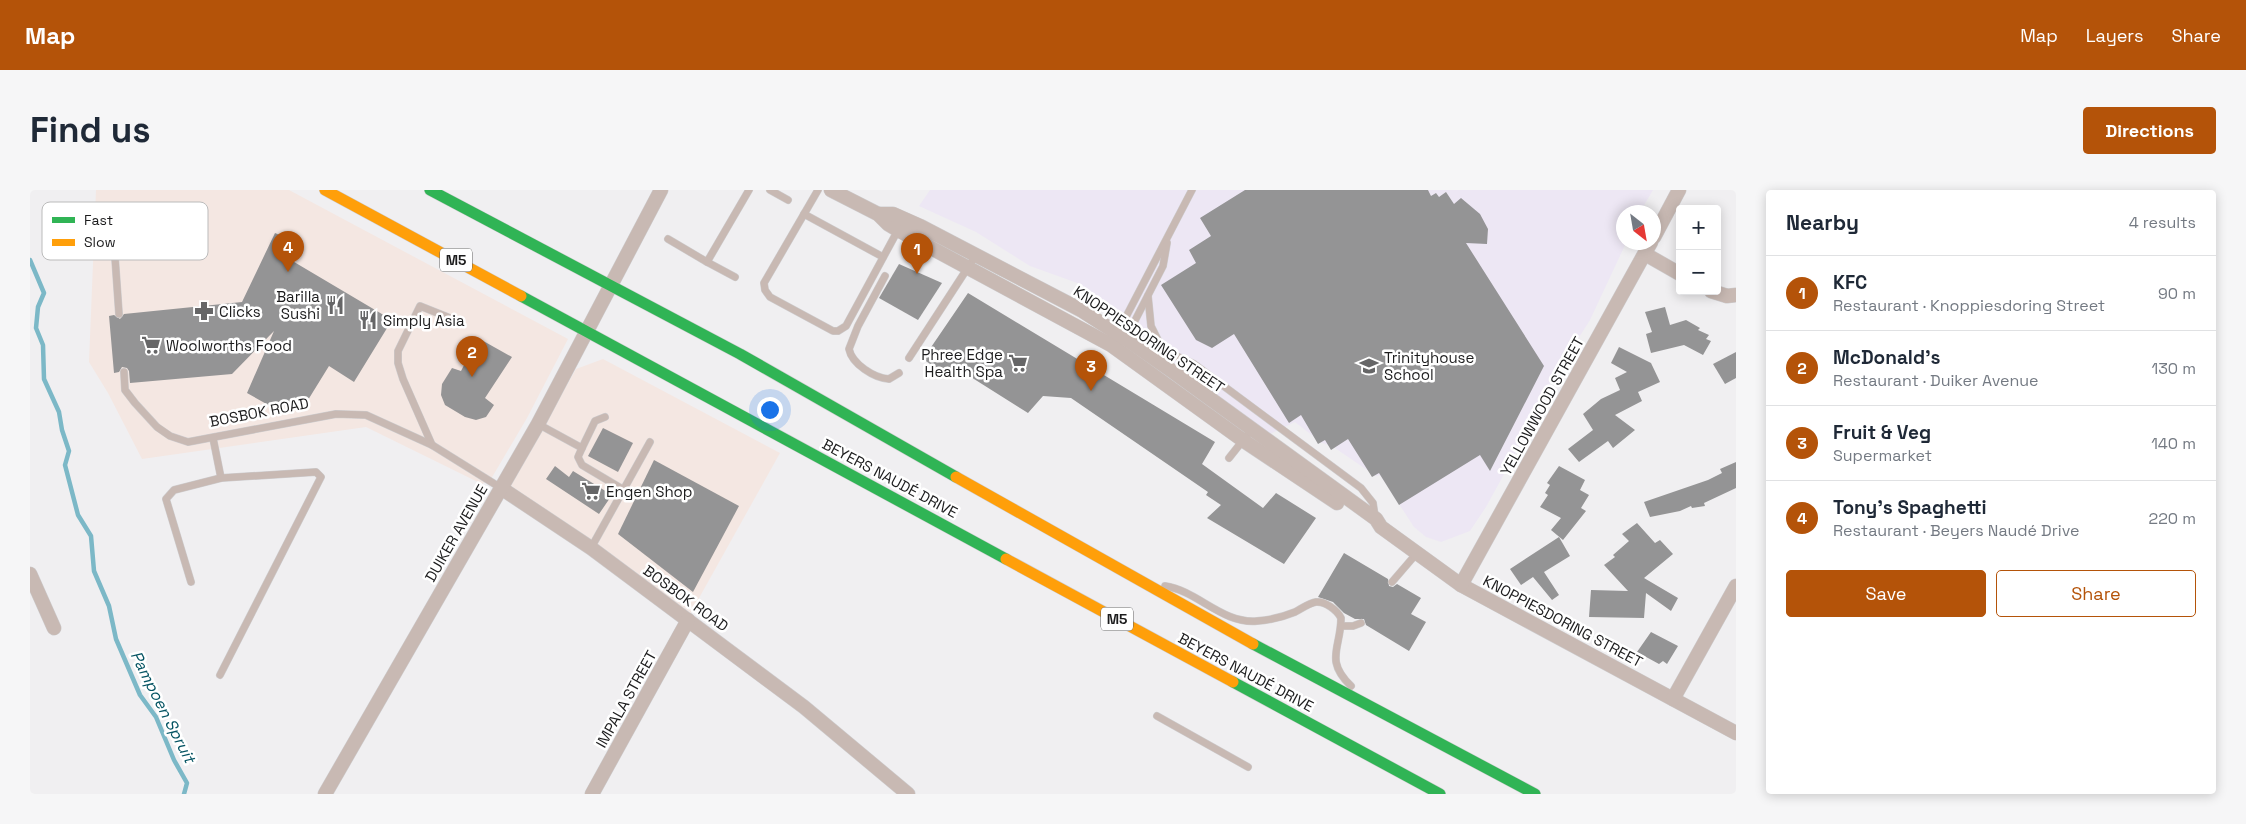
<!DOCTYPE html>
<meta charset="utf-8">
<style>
:root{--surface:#fff;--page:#f6f6f7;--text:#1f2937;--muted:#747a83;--line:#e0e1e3;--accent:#b45309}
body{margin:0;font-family:"Space Grotesk",sans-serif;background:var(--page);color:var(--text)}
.controls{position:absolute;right:15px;top:15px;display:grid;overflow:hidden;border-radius:5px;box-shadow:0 2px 12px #0003}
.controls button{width:45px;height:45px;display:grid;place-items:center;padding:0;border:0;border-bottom:1px solid var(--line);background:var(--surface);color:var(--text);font:25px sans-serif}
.compass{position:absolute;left:1586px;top:15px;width:45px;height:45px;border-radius:50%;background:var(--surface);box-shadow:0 2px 12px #0003;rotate:149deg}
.you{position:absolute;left:739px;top:219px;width:18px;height:18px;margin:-12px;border:4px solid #fff;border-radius:50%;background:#1a73e8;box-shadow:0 0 0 8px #1a73e833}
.badge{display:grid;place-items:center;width:32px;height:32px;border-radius:50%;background:var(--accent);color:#fff;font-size:16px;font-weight:700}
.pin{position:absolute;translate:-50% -41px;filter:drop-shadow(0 1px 2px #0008)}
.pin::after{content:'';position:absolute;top:26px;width:18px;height:15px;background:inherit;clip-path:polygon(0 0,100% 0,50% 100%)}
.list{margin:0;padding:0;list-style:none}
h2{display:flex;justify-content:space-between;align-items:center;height:65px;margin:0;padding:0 20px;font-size:21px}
h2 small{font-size:16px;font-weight:400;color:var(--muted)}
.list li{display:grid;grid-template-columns:32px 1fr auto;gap:15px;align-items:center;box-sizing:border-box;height:75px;padding:0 20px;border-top:1px solid var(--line)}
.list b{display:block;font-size:19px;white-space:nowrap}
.list p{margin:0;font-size:16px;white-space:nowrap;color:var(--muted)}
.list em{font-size:16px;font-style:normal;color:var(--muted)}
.actions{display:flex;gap:10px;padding:15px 20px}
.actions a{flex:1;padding:11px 0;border:1px solid var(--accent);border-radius:5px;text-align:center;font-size:18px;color:var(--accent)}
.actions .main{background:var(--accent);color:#fff}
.map{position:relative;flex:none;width:1706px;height:604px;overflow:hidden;border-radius:5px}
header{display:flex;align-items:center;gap:30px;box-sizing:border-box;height:70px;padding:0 25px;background:var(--accent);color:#fff}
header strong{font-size:24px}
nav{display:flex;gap:28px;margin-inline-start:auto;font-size:18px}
.intro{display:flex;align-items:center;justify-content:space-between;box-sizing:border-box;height:120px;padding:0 30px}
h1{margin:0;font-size:35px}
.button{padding:12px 22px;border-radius:5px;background:var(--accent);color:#fff;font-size:18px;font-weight:700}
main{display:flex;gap:30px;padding:0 30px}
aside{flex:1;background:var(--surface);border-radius:5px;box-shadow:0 2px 12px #0003}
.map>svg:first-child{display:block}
.commercial{fill:#f4e7e2}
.education{fill:#ede7f4}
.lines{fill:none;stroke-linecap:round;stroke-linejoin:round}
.stream{stroke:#7cb8c7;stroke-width:4.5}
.building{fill:#949495}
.lane-casing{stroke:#cecdcf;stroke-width:8}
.street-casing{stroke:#cecdcf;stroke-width:15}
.fast-casing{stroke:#cecdcf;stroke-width:12}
.slow-casing{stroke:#cecdcf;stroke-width:12}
.lane{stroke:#c8b9b3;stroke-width:7}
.street{stroke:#c8b9b3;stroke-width:14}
.fast{stroke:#30b455;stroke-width:11}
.slow{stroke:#ff9f0a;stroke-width:11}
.labels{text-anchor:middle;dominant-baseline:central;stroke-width:5;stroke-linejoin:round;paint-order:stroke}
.shield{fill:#fff;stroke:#606061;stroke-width:1}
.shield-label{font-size:14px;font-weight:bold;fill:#1c1c1d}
.poi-label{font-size:15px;fill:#1c1c1d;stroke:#fff;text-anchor:start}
.street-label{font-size:15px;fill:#1c1c1d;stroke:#fff}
.water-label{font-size:16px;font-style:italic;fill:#045362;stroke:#fff}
.key{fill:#fff;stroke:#bbb;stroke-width:1}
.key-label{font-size:14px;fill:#1c1c1d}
</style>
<header>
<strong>Map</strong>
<nav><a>Map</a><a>Layers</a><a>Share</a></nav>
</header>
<div class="intro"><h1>Find us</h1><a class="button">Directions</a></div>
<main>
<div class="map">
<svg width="1706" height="604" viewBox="0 0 1706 604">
<rect width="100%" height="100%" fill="#f0eff1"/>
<!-- commercial -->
<g class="commercial">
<path d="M66,0H259L538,149L497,228L461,289L452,294L336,237L112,269L78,203L59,172Z"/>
<path d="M573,169L750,263L659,426L480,295L546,179Z"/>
</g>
<!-- education -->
<path class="education" d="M900,0H1623L1610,22H1594V52L1596,53L1560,130L1517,198L1519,202L1456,317L1440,341L1411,352L1396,347L1384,337L1350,285L1346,286L1302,256L1292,253L1265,232L1240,244L1105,144L1087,124L1050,94L1000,76L946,42L889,16Z"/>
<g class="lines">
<!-- stream -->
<path class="stream" d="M0,70L14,103L8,117L6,138L13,155L14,189L29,222L32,240L39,261L35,275L48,325L61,346L64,381L79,416L86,449L110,505L126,527L144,570L157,593L154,604"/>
</g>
<!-- building -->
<g class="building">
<path d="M1215,0H1398L1401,6L1406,3L1409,7L1416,2L1424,14L1431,8L1450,24L1458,39L1457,54L1436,53L1514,176L1460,281L1450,265L1369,315L1349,283L1342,287L1318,249L1301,260L1295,250L1288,254L1271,225L1259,233L1204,144L1182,158L1166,150L1131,95L1166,73L1159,60L1181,46L1170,28Z"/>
<path d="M245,43L262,50L254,66L362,130L324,192L299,176L278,210L240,216L217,203L244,141L202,184L100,193L99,181L97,178L92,177L89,182L84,183L79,126L84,125L90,129L94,124L212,112Z"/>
<path d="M869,74L912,93L888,130L849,108Z"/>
<path d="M938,103L1185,252L1172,274L1233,318L1246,303L1286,328L1254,374L1177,328L1191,315L1176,305L1178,302L1041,208L1013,206L998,223L925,177L916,185L893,169Z"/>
<path d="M1635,117L1640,135L1656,130L1670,138L1668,140L1679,145L1676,149L1681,151L1673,165L1654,155L1621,163L1616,144L1622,142L1615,122Z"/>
<path d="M448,148L482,167L455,208L464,215L456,227L446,230L435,227L415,215L411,205L412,194L422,178L431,181Z"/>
<path d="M1589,157L1621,173L1630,192L1608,202L1612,211L1585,225L1605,240L1583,258L1578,251L1549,272L1538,259L1563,240L1553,224L1571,209L1590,200L1585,188L1597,182L1581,173Z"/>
<path d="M1706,162V188L1695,194L1683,174Z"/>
<path d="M573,238L603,253L588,282L558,266Z"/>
<path d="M624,270L709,316L663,402L588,344Z"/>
<path d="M1706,272V298L1674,313L1675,316L1662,318L1661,316L1650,321L1620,327L1614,312L1678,290L1692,283L1690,279Z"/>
<path d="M525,276L539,287L543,281L582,305L569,324L516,289Z"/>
<path d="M1529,276L1555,290L1550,300L1559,305L1551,318L1556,321L1533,350L1521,340L1531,328L1510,317L1518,305L1515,303L1520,295L1517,293Z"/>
<path d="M1607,333L1625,353L1630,350L1643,364L1614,388L1648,408L1641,421L1616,403L1614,428L1559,427L1561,400L1598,401L1574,375L1585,367L1583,365L1599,351L1592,344Z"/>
<path d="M1529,347L1540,366L1514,382L1529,405L1522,410L1503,387L1491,395L1480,379Z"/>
<path d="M1314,363L1358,389L1359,396L1363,397L1367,394L1391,408L1381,424L1396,432L1379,461L1336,435L1334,429H1325L1314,423L1303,412L1288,407Z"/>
<path d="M1621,442L1648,456L1637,474L1633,471L1629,474L1607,462Z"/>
</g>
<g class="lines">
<!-- lane casing -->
<g class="lane-casing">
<g id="lane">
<path d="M740,0L758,10"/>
<path d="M788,0L734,93L735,100L740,107L803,141H808L816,136L868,40"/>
<path d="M774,24L853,67"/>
<path d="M83,39L89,124"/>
<path d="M638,49L677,72"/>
<path d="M855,86L828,136L819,159C822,174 844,188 859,189L869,183"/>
<path d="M705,87L677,72L719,0"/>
<path d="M1118,106L1121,136L1133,160"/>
<path d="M425,130L390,116L368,161V173L373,189L402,255L471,298"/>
<path d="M1086,146L1162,0"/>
<path d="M1095,150L1133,76L1137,53"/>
<path d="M1117,163L1133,160L1164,174L1331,298L1343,313L1345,327"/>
<path d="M879,168L946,65"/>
<path d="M94,182L95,200L105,213L127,237L140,246L158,252L306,224L336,225L402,255"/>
<path d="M508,234L552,258L565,231L575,227"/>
<path d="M183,248L191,288"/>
<path d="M552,258L548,267L552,275L594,300"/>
<path d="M1199,268L1222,239"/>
<path d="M561,358L620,252"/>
<path d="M161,392L136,309L144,300L191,288L286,282L291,287L190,485"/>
<path d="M1362,392L1387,363"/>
<path d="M1135,396C1168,401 1192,434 1227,431C1240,430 1253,427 1265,422C1271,419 1279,413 1286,412C1295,411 1307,420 1311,428C1311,458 1294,470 1321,496"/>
<path d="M1311,436H1323L1331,433"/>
<path d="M1127,526L1218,577"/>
</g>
</g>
<!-- street casing -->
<g class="street-casing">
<g id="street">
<path d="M801,0L848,24L858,34L868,40L1081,155L1214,251L1307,313"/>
<path d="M848,24H863L890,36L1051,120L1096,149L1142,181L1346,329L1351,337L1431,395L1706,543"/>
<path d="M1624,47L1649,0"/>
<path d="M1615,64L1650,84"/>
<path d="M1681,101L1697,106L1706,105"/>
<path d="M471,298L561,358L774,517L878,604"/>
<path d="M0,384L24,438"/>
<path d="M1431,395L1621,52"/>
<path d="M1643,509L1706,396"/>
<path d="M295,604L508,234L631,0"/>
<path d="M562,604L658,430"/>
</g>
</g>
<!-- fast casing -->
<g class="fast-casing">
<g id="fast">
<path d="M400,0L710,164L926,287"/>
<path d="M491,106L976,369"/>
<path d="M1223,454L1505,604"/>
<path d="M1203,492L1410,604"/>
</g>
</g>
<!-- slow casing -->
<g class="slow-casing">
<g id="slow">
<path d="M295,0L491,106"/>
<path d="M926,287L1223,454"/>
<path d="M976,369L1203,492"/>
</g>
</g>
<!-- lane -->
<use href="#lane" class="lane"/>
<!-- street -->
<use href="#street" class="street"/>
<!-- fast -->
<use href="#fast" class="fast"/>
<!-- slow -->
<use href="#slow" class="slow"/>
</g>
<!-- icons -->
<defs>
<g id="restaurant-bare" transform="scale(1.5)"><path d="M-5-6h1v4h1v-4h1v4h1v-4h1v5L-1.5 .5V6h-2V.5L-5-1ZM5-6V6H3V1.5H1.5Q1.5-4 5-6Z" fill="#666667" stroke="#fff" stroke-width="2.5" paint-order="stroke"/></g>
<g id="pharmacy-bare" transform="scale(1.5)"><path d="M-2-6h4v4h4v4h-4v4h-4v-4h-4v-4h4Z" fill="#666667" stroke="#fff" stroke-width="2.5" paint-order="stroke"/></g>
<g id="supermarket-bare" transform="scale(1.5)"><path d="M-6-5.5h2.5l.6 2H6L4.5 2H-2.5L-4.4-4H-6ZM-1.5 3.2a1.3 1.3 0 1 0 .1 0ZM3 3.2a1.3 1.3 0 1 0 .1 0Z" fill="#666667" stroke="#fff" stroke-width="2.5" paint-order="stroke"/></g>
<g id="school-bare" transform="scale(1.5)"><path d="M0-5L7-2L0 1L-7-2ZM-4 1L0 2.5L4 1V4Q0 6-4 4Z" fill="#666667" stroke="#fff" stroke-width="2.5" paint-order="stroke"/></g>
</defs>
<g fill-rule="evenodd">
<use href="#restaurant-bare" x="305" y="115"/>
<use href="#pharmacy-bare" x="174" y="121"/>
<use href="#restaurant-bare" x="338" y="130"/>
<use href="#supermarket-bare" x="121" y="155"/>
<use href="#supermarket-bare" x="988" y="173"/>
<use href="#school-bare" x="1339" y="176"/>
<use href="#supermarket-bare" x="561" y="301"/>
</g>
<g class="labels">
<!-- shield labels -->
<g class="shield">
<rect x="410" y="58.5" width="32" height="23" rx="4"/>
<rect x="1071" y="417.5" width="32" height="23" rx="4"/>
</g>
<g class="shield-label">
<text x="426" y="70">M5</text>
<text x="1087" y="429">M5</text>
</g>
<!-- poi labels -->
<g class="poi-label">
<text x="290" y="106" text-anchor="end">Barilla<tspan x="290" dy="17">Sushi</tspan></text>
<text x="189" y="121">Clicks</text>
<text x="353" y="130">Simply Asia</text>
<text x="136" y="155">Woolworths Food</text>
<text x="973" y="164" text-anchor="end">Phree Edge<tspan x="973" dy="17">Health Spa</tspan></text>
<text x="1354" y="167">Trinityhouse<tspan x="1354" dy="17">School</tspan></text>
<text x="576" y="301">Engen Shop</text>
</g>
<!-- street labels -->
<g class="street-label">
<text transform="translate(1119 149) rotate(34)">KNOPPIESDORING STREET</text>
<text transform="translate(1512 216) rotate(-61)">YELLOWWOOD STREET</text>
<text transform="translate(229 222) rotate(-11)">BOSBOK ROAD</text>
<text transform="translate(860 288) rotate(28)">BEYERS NAUDÉ DRIVE</text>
<text transform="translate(426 343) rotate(-60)">DUIKER AVENUE</text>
<text transform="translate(656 408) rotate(36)">BOSBOK ROAD</text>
<text transform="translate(1533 431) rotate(28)">KNOPPIESDORING STREET</text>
<text transform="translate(1216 482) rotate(28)">BEYERS NAUDÉ DRIVE</text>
<text transform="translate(596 509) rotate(-61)">IMPALA STREET</text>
</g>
<!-- water labels -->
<g class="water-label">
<text transform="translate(133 517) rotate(63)">Pampoen Spruit</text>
</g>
</g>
<!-- legend -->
<rect x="12" y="12" width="166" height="58" rx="8" class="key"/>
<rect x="22" y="27" width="23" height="6" fill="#30b455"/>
<rect x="22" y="49" width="23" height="7" fill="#ff9f0a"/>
<g class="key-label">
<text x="54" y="35">Fast</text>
<text x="54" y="57">Slow</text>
</g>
</svg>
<div class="controls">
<button>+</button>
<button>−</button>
</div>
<svg class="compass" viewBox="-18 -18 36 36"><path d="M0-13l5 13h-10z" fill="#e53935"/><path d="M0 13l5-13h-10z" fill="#747a83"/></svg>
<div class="you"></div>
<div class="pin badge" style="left:887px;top:84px">1</div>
<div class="pin badge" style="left:442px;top:187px">2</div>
<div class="pin badge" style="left:1061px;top:201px">3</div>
<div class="pin badge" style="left:258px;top:82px">4</div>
</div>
<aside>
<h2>Nearby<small>4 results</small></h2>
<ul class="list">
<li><span class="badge">1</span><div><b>KFC</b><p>Restaurant · Knoppiesdoring Street</p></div><em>90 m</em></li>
<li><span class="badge">2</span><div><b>McDonald's</b><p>Restaurant · Duiker Avenue</p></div><em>130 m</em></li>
<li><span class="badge">3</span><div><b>Fruit &amp; Veg</b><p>Supermarket</p></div><em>140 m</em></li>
<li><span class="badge">4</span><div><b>Tony's Spaghetti</b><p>Restaurant · Beyers Naudé Drive</p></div><em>220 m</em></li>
</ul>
<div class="actions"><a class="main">Save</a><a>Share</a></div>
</aside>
</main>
